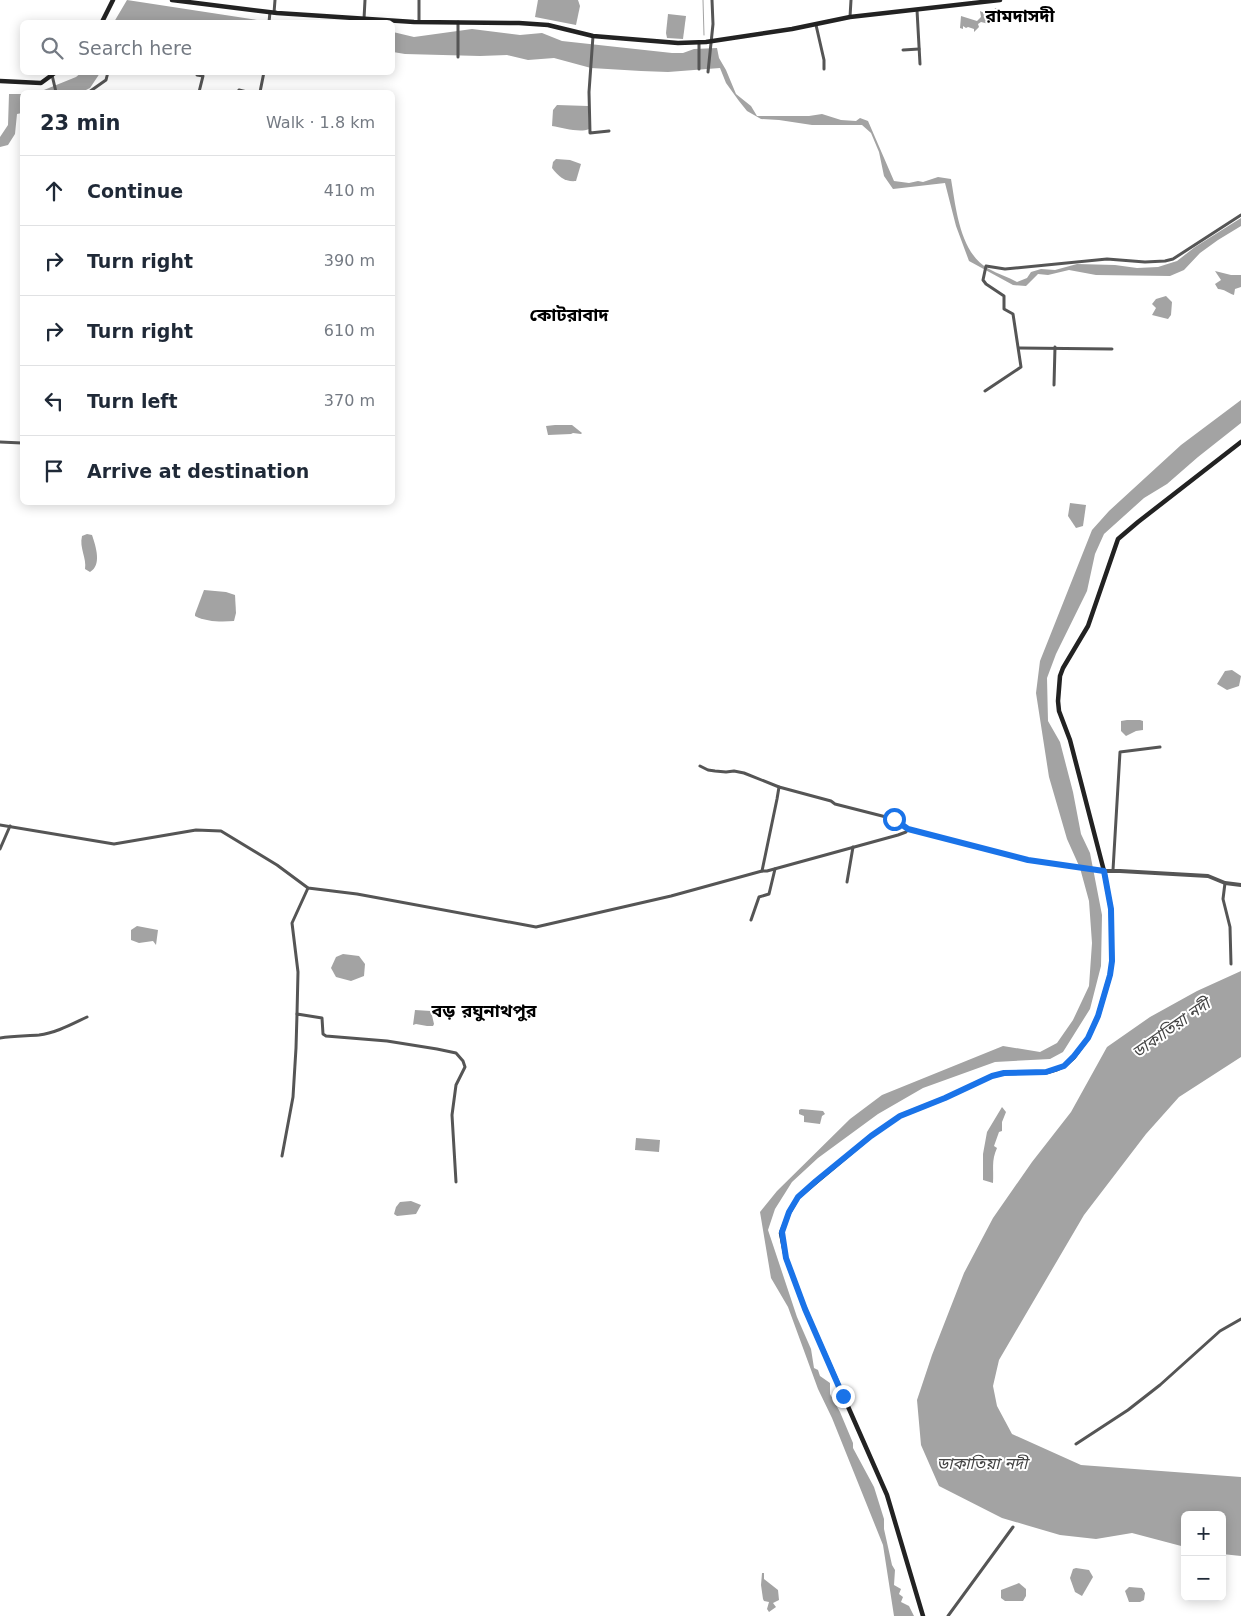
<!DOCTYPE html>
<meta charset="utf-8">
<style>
:root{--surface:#fff;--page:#f6f6f7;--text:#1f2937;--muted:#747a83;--line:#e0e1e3}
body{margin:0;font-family:"DejaVu Sans","Noto Sans Bengali",sans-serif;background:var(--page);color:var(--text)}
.controls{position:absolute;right:15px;bottom:15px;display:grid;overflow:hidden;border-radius:8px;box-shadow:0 2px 12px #0003}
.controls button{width:45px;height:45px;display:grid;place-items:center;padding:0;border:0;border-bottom:1px solid var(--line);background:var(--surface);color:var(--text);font:25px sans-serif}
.stop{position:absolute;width:15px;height:15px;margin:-11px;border:4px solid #1a73e8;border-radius:50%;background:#fff}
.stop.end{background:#1a73e8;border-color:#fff;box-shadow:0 1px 5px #0008}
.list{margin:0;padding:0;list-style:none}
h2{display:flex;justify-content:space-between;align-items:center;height:65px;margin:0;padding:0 20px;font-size:21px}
h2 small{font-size:16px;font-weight:400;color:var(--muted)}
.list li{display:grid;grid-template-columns:32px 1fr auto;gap:15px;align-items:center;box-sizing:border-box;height:70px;padding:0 20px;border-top:1px solid var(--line)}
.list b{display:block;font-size:19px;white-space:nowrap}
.list em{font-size:16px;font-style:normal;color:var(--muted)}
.icon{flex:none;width:28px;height:28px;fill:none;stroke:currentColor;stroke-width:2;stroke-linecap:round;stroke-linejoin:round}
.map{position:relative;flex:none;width:1241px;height:1616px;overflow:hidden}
.search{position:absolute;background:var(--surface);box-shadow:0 2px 12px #0003;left:20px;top:20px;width:375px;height:55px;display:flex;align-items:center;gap:12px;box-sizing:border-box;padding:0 18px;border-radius:8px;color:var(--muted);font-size:19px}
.panel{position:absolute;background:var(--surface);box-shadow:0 2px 12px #0003;left:20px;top:90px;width:375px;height:415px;border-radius:8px}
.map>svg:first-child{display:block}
.water{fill:#a3a3a3}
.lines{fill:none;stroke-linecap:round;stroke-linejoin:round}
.stream{stroke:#a3a3a3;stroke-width:1}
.minor{stroke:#555;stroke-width:3}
.tertiary{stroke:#555;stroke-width:4}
.secondary{stroke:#222;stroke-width:4.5}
.route{stroke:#1a73e8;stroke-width:6}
.labels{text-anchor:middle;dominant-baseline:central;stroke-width:4;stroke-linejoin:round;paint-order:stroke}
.water-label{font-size:16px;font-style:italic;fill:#444;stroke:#fff}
.quarter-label{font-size:18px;font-weight:bold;fill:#000;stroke:#fff}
</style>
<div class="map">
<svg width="1241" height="1616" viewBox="0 0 1241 1616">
<rect width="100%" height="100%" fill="#fff"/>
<!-- water -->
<g class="water">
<path d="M127,0L257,20L304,22H114Z"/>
<path d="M538,0H578L580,6L576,25L535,17Z"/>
<path d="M996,8L1000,9L1002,21L1000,24L996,22L989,24L981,22L978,24L979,27L974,32V29L968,27L966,28L963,26V29L960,28L961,16L977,21L981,17L980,11L984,13L987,10L988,13Z"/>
<path d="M668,14L686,16L683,39L667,38L666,33Z"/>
<path d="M472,29L520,35L542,33L562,41L672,53H683L694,49L717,48L719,58L726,70L736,94L751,106L757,116H809L822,114L841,120L856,121L860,118L868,121L894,181L909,183L918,181L923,182L938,177L951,179C956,208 960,254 989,269C998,274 1008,277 1017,282L1027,278L1031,272L1041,269L1055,270L1077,264L1115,265L1137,268L1158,267L1177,261L1195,247L1241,218V226L1218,240L1200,253L1184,270L1170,276L1096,275L1069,270L1048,275L1038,274L1026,286L1013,285L969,261L956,226L945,183L893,189L884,176L879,152L871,133L862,125H812L779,120L761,119L747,111L739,101L726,83L720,68L668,72L641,71L591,68L554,58L528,60L507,55L480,56L405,54L393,52V32L414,37Z"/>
<path d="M81,73H100L90,88L82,92H39L76,77Z"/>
<path d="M9,94H22V113L17,114L15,134L8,145L0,147V137L8,125Z"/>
<path d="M557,105L588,106L589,129C580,133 563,128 552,126L553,110Z"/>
<path d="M556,159L570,160L581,164L576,181C565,182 559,177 552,168L553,162Z"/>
<path d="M1215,271L1231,275H1241V287L1235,289L1234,295C1228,293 1224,289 1218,289L1215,284L1221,280Z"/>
<path d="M1166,296L1172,302L1171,315L1168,319L1152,315L1156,308L1152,304L1156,299Z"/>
<path d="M1241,400V423L1198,457L1167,484L1144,498L1104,534L1095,554L1087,591L1056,654L1047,678L1048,721L1060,742L1073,792L1081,834L1090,853L1102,915L1101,966L1090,1009L1063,1052L1050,1059L995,1062L923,1088L878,1114L818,1158L792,1182L775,1209L768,1230L797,1317L811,1349L814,1368L818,1370L820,1376L830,1383V1394L840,1412L853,1443V1448L874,1487L884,1519V1529L892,1565L895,1570L894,1585L901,1589L899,1594L903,1597L901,1602L909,1606L914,1616H894L883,1545L832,1418L818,1389L788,1307L771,1278L760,1212L777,1191L850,1119L882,1095L1003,1046L1040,1052L1057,1043L1073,1020L1089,986L1092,943L1089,901L1080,868L1067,839L1049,777L1036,693L1040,661L1092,530L1109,511L1181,445Z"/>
<path d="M555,425H572L582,433L581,434L573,433L571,434L548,435L546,426Z"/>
<path d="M1070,503L1086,505L1083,526L1076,528L1068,516Z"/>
<path d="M87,534L92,535C96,547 102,565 90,572L85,569C87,558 79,548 82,536Z"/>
<path d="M204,590L226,592L235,595L236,613L234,621C222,622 206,622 195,616V614Z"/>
<path d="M1232,670L1241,676L1239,686L1227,690L1217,684L1225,671Z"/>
<path d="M1127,720H1140L1143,721V730L1136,731L1126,736L1121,731V721Z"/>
<path d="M137,926L158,930L156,945L153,941L139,943L131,940V930Z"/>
<path d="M343,954L359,956L365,964L364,976L351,981L336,977L331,968L336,957Z"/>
<path d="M1241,971V1057L1179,1097L1146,1134L1084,1215L999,1360L993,1386L997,1406L1012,1434L1081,1465L1241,1477V1556L1222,1554V1515H1185V1547L1132,1533L1096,1539L1060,1535L1002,1518L939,1486L921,1445L917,1400L932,1355L964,1273L993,1218L1032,1162L1071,1112L1107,1047L1150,1017L1197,991Z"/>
<path d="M415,1010L431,1011L434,1024L433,1026H427L416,1024L413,1025Z"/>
<path d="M1002,1107L1006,1112L1002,1122V1131L999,1132L994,1146L997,1148C991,1161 994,1169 993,1183L983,1180V1154L987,1132Z"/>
<path d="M801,1109L823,1111L825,1114L822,1116L820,1124L804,1122V1116L799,1114V1110Z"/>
<path d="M636,1138L660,1140L659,1152L635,1150Z"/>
<path d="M411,1201L421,1205L416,1214L397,1216L394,1214L396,1207L400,1202Z"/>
<path d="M1076,1568L1089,1570L1093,1577L1082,1596L1075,1592L1070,1578L1073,1569Z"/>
<path d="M762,1573H764V1579L778,1590L779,1600L773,1603L776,1607L769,1612L767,1609L769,1602L764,1601L763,1599L761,1585Z"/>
<path d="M1019,1583L1026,1589V1596L1023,1601H1005L1001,1598V1590Z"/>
<path d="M1129,1587L1142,1588L1145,1593L1144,1600L1140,1602H1129L1125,1591Z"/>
</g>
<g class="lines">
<!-- stream -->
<path class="stream" d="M703,0L704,35"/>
<!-- minor -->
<g class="minor">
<path d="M419,0V22"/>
<path d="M917,10L920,64"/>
<path d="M274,13L275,0"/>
<path d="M850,17L851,0"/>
<path d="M364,19L365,0"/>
<path d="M269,22L270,12"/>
<path d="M816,25L824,60V69"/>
<path d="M593,36L589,92L590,133L609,131"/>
<path d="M903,50L919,49"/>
<path d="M458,57V22"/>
<path d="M699,69V42"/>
<path d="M197,72V75L203,76L199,92"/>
<path d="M708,72L713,24L712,0"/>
<path d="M52,75L56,92"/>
<path d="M89,92L106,80L108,72"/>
<path d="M238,92L239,90L247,92"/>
<path d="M260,92L264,72"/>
<path d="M1019,348L1112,349"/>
<path d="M1054,385L1055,347"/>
<path d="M985,391L1021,367L1013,314L1004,309V296L986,284L983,280L986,266L1005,269L1107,259L1145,262L1165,261L1173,259L1241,215"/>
<path d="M0,442L22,443"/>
<path d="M700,766L708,770L715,771L726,772L734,771L744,773L779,787L831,801L835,804L894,819L908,829L1028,860L1104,871"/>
<path d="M0,825L114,844L196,830L221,831L277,865L308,888L357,894L536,927L671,896L762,871H767L898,835L906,832L908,829"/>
<path d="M0,849L10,826"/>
<path d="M1113,870L1120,752L1160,747"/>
<path d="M762,871L777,799L779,787"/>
<path d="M847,882L853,847"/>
<path d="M1225,883L1223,899L1230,927L1231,964"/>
<path d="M751,920L759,897L769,894L775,869"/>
<path d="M297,1014L298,972L292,923L308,888"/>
<path d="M0,1038C13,1036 26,1036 39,1035C56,1033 72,1024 87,1017"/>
<path d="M282,1156L293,1097L296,1048L297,1014L322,1018L323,1034L326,1036L387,1041L437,1049L456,1053L463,1061L465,1067L456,1085L452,1115L456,1182"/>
<path d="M1076,1444L1128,1410L1160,1385L1220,1331L1241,1319"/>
<path d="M948,1616L1013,1527"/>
</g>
<!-- tertiary -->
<path class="tertiary" d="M1104,871H1120L1208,876L1225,883L1241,885"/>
<!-- secondary -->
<g class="secondary">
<path d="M172,0L277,13L323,16L414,22L519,23L548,25L593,36L678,43L706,42L792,29L850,17L1000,0"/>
<path d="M102,22L113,0"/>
<path d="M0,81L41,83L56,72"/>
<path d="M923,1616L887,1495L805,1309L786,1258L781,1233L789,1213L798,1197L871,1136L900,1116L945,1098L992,1076L1004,1073L1047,1072L1057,1069L1064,1066L1074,1057L1088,1038L1098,1016L1110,975L1112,961L1111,909L1104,871L1070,740L1059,711L1058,701L1060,676L1063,668L1088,626L1118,539L1138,522L1241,442"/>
</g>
</g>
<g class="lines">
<!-- route -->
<path class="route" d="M843,1396L805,1309L786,1258L782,1232L789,1212L798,1197L816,1181L871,1136L900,1116L945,1098L992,1076L1004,1073L1046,1072L1064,1066L1074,1056L1088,1038L1098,1016L1110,975L1112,961L1111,909L1104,871L1028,860L908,829L894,819"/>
</g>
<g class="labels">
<!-- water labels -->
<g class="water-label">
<text transform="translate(1171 1028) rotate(-35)">ডাকাতিয়া নদী</text>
<text x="982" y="1463">ডাকাতিয়া নদী</text>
</g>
<!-- quarter labels -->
<g class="quarter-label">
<text x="1020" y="15">রামদাসদী</text>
<text x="569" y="314">কোটরাবাদ</text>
<text x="484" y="1010">বড় রঘুনাথপুর</text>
</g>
</g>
</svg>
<div class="controls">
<button>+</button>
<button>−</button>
</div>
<div class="stop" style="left:894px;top:819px"></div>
<div class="stop end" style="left:843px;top:1396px"></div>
<div class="search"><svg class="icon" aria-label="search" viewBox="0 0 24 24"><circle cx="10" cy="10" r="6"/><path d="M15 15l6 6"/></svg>Search here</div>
<section class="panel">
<h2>23 min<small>Walk · 1.8 km</small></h2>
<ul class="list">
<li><svg class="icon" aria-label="ahead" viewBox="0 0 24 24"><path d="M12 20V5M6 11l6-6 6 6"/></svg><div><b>Continue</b></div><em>410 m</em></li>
<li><svg class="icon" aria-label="right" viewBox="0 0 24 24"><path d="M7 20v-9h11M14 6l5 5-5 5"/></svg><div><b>Turn right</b></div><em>390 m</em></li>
<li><svg class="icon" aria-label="right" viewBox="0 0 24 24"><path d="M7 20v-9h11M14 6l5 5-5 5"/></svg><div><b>Turn right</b></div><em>610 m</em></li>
<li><svg class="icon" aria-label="left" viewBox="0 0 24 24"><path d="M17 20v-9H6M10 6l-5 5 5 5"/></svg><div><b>Turn left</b></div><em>370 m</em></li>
<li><svg class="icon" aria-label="arrive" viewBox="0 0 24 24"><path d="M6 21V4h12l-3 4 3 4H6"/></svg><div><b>Arrive at destination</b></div></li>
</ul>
</section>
</div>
